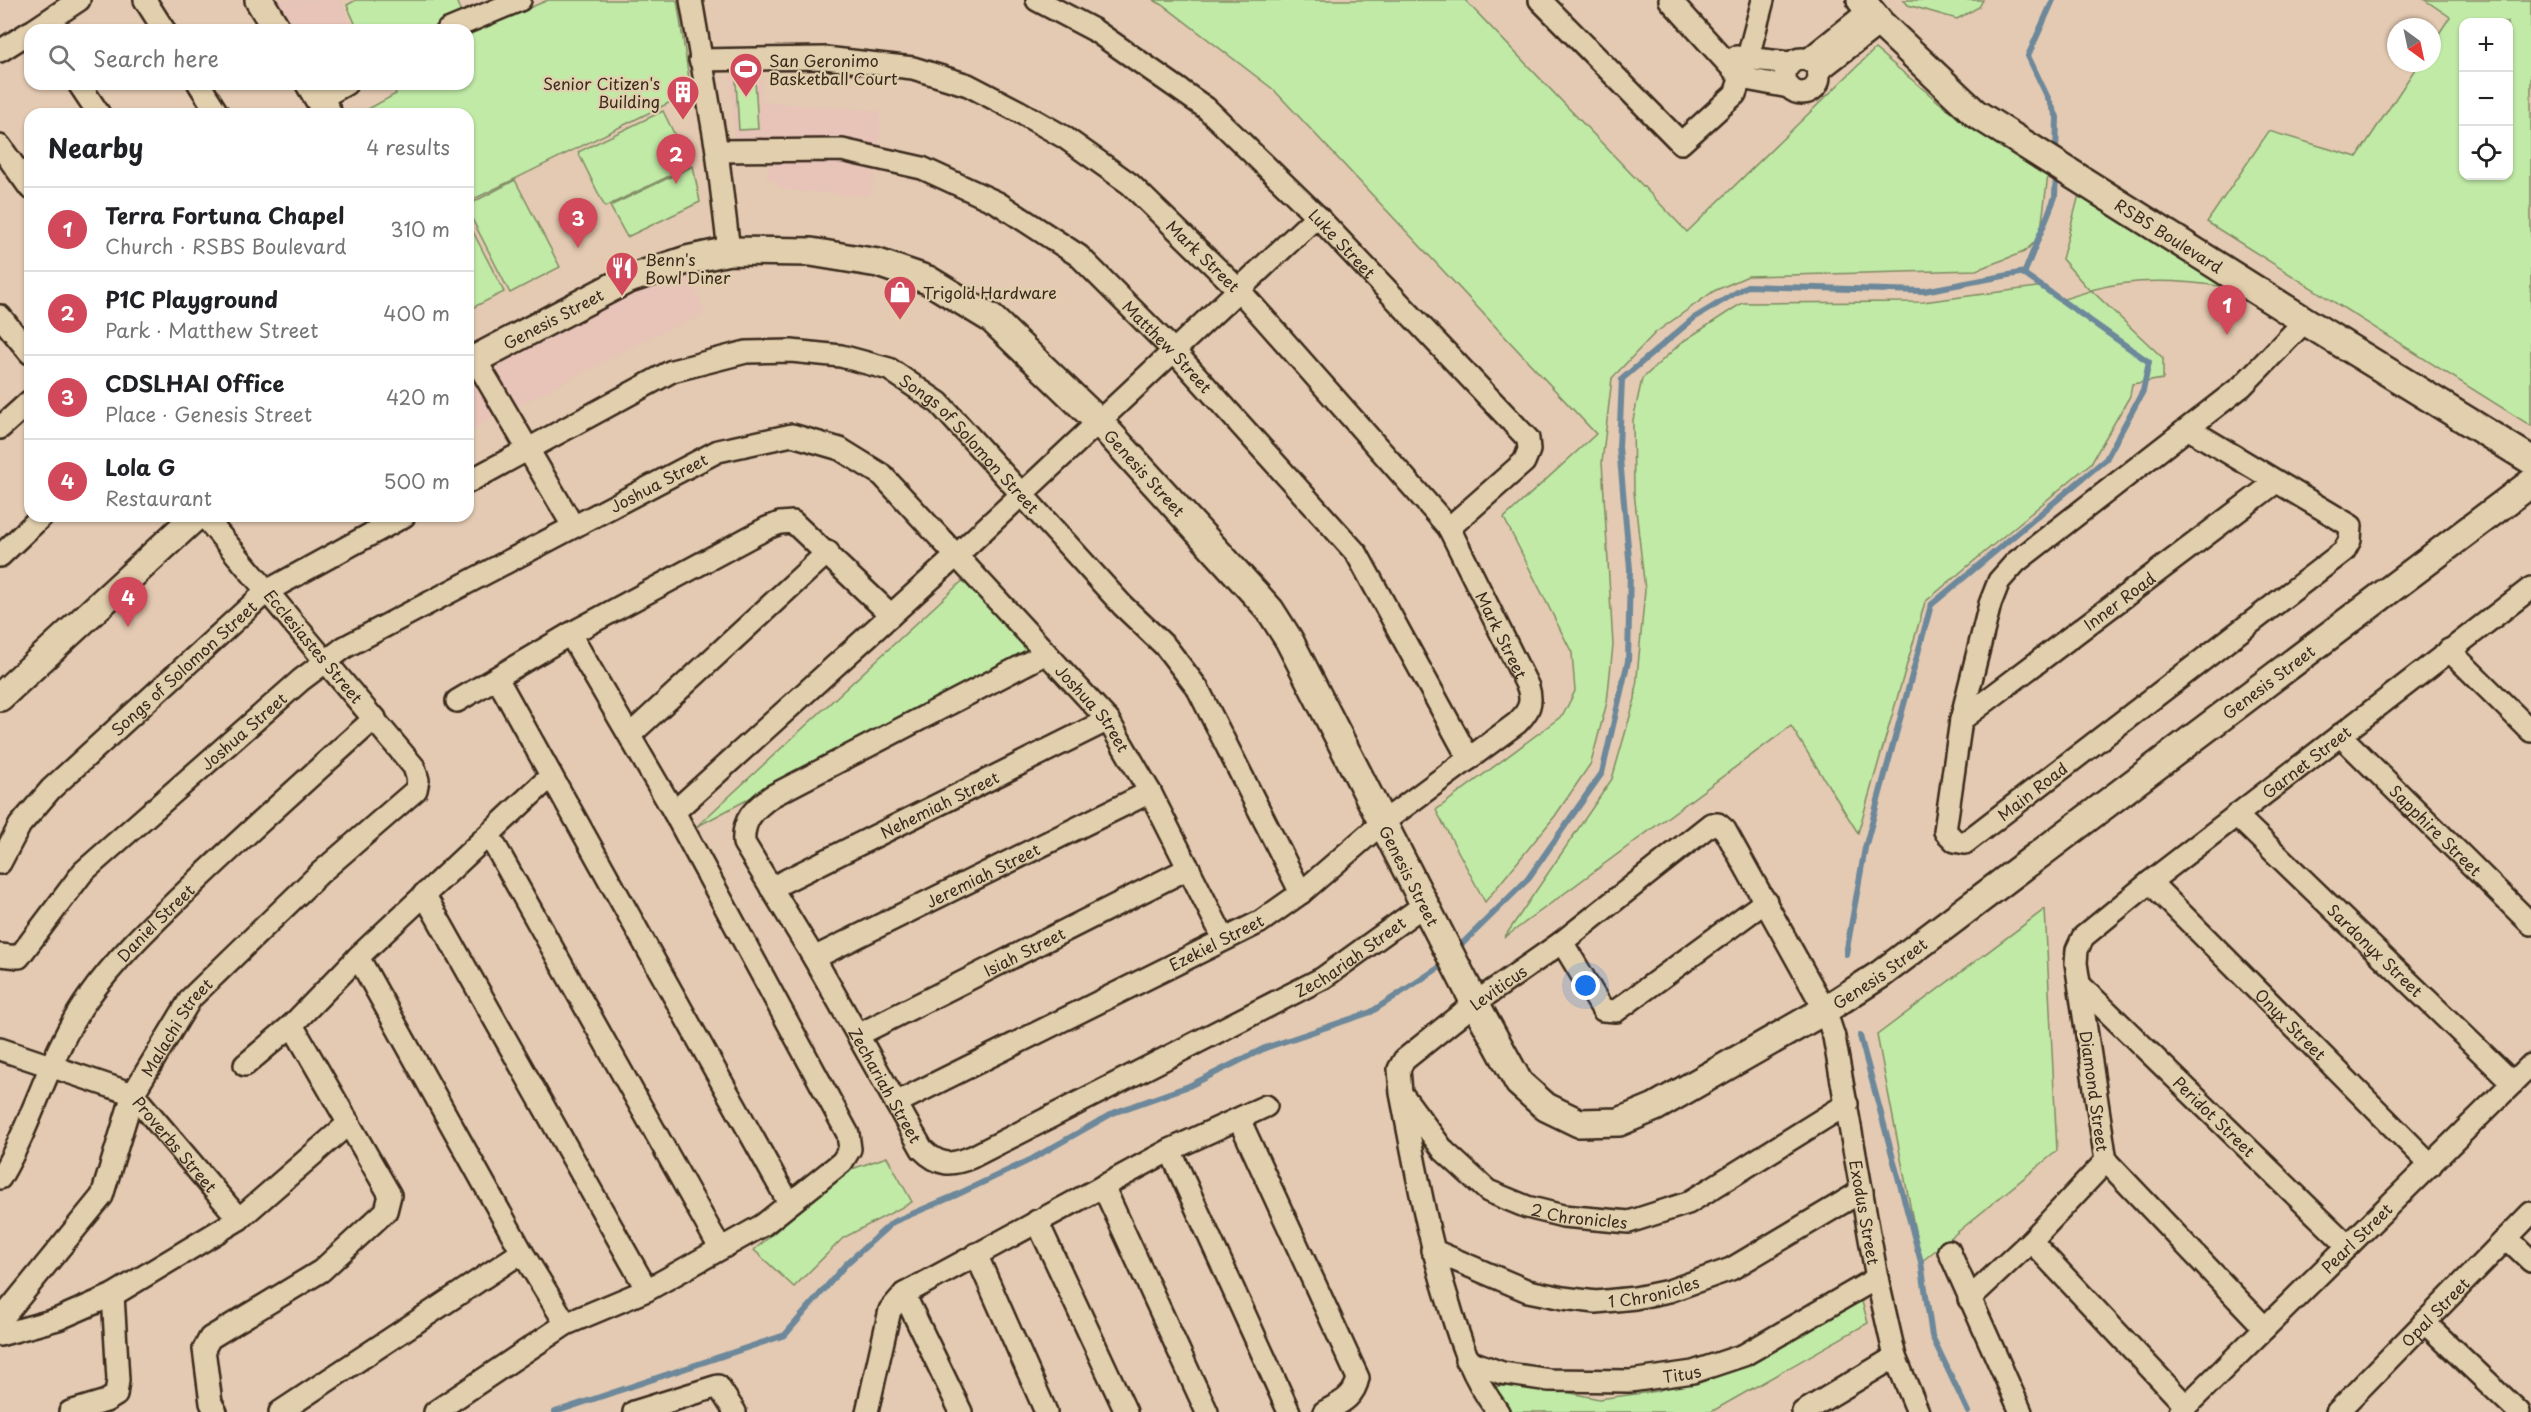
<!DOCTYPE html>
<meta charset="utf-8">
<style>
:root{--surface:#fff;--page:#f2f2f2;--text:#202124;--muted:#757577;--line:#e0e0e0;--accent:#d1495b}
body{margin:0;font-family:"Playpen Sans",sans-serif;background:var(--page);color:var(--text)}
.controls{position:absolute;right:18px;top:18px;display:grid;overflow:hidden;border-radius:12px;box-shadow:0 2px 4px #0004}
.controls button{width:54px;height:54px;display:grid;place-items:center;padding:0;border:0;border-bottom:2px solid var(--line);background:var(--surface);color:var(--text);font:30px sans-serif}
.compass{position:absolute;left:2387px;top:18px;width:54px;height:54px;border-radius:50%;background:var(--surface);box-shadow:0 2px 4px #0004;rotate:147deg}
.you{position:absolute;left:1586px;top:986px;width:21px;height:21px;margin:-15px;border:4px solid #fff;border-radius:50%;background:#1a73e8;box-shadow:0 0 0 9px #1a73e833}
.badge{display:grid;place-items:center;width:39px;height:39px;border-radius:50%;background:var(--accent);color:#fff;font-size:20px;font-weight:700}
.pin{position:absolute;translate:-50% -50px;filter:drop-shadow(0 2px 3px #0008)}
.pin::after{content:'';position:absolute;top:32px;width:21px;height:18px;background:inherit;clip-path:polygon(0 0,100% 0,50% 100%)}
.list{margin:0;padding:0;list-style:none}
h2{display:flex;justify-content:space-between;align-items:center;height:78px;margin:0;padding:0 24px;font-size:26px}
h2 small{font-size:20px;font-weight:400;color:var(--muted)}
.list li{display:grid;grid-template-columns:39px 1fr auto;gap:18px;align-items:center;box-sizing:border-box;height:84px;padding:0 24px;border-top:2px solid var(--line)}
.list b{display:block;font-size:22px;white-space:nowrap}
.list p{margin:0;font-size:20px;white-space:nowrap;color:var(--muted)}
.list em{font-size:20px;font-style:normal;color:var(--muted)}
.icon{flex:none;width:33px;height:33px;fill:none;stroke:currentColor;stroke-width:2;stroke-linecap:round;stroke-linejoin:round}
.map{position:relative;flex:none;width:2531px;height:1412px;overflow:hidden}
.search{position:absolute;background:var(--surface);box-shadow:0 2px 4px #0004;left:24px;top:24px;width:450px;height:66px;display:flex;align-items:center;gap:15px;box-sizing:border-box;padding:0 21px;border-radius:18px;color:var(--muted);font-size:22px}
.panel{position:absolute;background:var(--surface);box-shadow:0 2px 4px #0004;left:24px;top:108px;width:450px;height:414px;border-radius:18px}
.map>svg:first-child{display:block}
.built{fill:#e7c3b8}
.green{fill:#c0eaa6;stroke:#7e8a62;stroke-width:1.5;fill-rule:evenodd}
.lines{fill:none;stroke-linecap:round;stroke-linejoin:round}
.stream{stroke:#6c889a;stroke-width:6}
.minor-casing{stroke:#3b2a1e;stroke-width:26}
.tertiary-casing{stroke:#3b2a1e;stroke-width:32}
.minor{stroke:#e2cfad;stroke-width:21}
.tertiary{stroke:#e2cfad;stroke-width:27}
.labels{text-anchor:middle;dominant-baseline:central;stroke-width:4.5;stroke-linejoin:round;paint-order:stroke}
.poi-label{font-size:16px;fill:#3b2a1e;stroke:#e2cfad;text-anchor:start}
.street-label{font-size:16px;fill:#3b2a1e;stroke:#e2cfad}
</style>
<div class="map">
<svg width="2531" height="1412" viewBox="0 0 2531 1412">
<rect width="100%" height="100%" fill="#e4cab2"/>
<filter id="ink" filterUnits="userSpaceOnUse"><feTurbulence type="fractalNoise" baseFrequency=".0167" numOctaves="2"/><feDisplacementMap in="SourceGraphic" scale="12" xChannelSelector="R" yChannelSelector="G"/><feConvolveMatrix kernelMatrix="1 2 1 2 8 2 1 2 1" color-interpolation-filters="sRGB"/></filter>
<g filter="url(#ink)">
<!-- built -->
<g class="built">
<path d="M272,0H341L352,30H294Z"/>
<path d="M762,69L761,96L764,102L880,111V136L870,197L786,190L767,178L774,140L735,142L730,72Z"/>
<path d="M686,269L705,314L650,337L515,408L490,366L542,337Z"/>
<path d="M473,375L496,416L468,432V378Z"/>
</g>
<!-- green -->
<g class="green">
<path d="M356,0H456L461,13L428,30H358L347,5Z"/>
<path d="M548,0H677L691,92L468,202V114H359L396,94L392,84H468V34Z"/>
<path d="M1153,0H1465L1687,232L1875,49L1965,124L2048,175L2040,237L2024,252L1976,270L1748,276L1714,291L1655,333L1612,378L1602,462L1613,645L1607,702L1591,763L1555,816L1485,902L1436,810L1563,715L1575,691L1572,653L1504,518L1596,434L1274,90L1163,5Z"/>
<path d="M1904,0H1983L1979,7L1957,19L1908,5Z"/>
<path d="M2425,0H2531V426L2207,222L2269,131L2357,157L2419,63H2432V44L2450,17ZM2464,22H2508V176H2464Z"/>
<path d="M755,80L758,129L739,130L736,81Z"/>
<path d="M663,111L690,166L605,207L578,152Z"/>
<path d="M693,166L700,202L627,237L610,206Z"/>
<path d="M515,180L560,267L510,293L468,211V205Z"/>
<path d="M2079,195L2226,287C2182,280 2134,277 2091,290L2163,358V379L2132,384L2130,396L2091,463L1925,602L1858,833L1791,726L1504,938L1612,779L1635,699L1645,590L1634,492L1633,420L1642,379L1682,342L1742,303L1923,302L2044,286L2061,300L2090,291L2062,259Z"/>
<path d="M468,222L504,292L468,310Z"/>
<path d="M972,572L1038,645L696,827Z"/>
<path d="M2045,909L2057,1151L1921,1262L1877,1035Z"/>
<path d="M887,1157L912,1202L843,1238L794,1287L754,1250L846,1171Z"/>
<path d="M1861,1298L1868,1323L1711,1412H1512L1494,1386L1542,1387L1599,1399L1657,1391L1746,1361Z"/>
</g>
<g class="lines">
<!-- stream -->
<g class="stream">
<path d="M2053,0L2028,56L2057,117L2056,155"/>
<path d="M1463,943L1527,880L1602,773L1628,661L1630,569L1619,447L1622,379L1694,318L1747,286L1924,291L2025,272L2024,274L2055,197L2056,171"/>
<path d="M1846,954L1865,848L1931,605L2106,459L2143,391L2149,362L2024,274"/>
<path d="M1860,1036L1921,1262L1932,1336L1968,1412"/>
<path d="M555,1412L785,1335L846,1264L893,1222L954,1196L1030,1160L1113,1113L1189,1086L1265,1048L1371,1012L1440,967"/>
</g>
<!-- minor casing -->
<g class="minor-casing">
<g id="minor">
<path d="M145,0L164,30"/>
<path d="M691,0L717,151L729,251"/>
<path id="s1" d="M1037,0L1094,30L1206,108L1317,216L1528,439L1529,450L1524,462L1449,528"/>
<path d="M1540,0L1681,143L1735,94L1748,57L1763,0"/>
<path d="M1670,0L1741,78L1789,87"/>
<path d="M34,30L79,0"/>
<path d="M448,30L520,0"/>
<path d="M0,51L30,32"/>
<path d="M1736,57L1790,63"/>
<circle cx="1802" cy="76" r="17"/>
<path id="s2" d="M700,60L825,58L913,68L968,85L1018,111L1064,137L1130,184L1239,290L1449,528L1528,687C1533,703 1529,711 1517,723L1382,823L1301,893L1260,922L896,1103"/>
<path d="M1808,60L1869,11"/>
<path d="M1818,71L1880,23"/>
<path d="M79,84L99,114"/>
<path d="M199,84L218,114"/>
<path d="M319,99L346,84"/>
<path d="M0,146L30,188"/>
<path id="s3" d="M717,151L842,150L922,168L998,203L1079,256L1174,351L1357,554L1469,759"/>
<path d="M0,316L30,353"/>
<path d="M475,359L573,526"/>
<path d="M0,428L30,401"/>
<path d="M2189,429L2351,526L2350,540L2344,551L1965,843L1955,841L1945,831L1961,720L1990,604L1999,581L2016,562L2242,386L2305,321"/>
<path id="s4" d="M468,482L672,371L746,352L791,351L841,356L889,369L939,403L1123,606L1166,647L1198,689L1301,893"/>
<path d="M0,556L42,516"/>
<path d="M2449,650L2531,731"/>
<path id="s5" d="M1045,654L772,796C754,809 742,820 744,843L814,958L922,1149C939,1166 951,1166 972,1157L1323,978L1424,905"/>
<path d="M497,678L789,1203"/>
<path d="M457,701L570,634L767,528L780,523L793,522L891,615"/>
<path id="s6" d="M1961,720L2276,482"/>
<path d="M630,735L828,552"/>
<path id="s7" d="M2340,735L2531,924"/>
<path d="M674,812L955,557L1317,216"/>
<path id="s8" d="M2236,815L2513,1083"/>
<path d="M489,835L720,1248"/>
<path id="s9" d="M0,863L20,825L51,789L267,591L404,516"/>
<path id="s10" d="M2150,882L2431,1165"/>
<path id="s11" d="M771,888L1108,720"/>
<path d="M424,894L647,1290"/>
<path d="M1562,942L1603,1010L1616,1011L1766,901"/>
<path id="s12" d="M0,955L19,957L83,872L301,680L345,647L718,451L792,435L840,449L882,475L1108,720L1150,792L1224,939"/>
<path d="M358,957L522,1252L566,1324"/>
<path id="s13" d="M814,958L1150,792"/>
<path id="s14" d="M2080,985L2348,1246"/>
<path id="s15" d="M858,1035L1189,868"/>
<path id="s16" d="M0,1049L133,1094L239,1219"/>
<path d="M245,1065L292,1025L358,957L551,776"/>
<path id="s17" d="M1404,1097L1444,1151L1488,1191L1527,1207L1563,1216L1629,1222L1688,1203L1847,1104"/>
<path d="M1239,1119L1358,1378C1354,1398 1340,1403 1324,1412"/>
<path d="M1170,1150L1289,1412"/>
<path d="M2106,1161L2265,1328"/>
<path id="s18" d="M0,1178C34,1121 49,1053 88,998C120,953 160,917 200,878C257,824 316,771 375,718"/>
<path d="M1103,1186L1207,1412"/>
<path d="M1037,1221L1126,1412"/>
<path d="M2507,1238L2531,1261"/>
<path d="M2031,1241L2186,1406"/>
<path id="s19" d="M1432,1250L1528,1291L1563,1298L1596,1302L1635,1298L1669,1291L1731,1269L1862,1191"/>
<path d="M1949,1251L2021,1412"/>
<path d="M976,1254L1046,1412"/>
<path d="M904,1294L961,1412"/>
<path id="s20" d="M1969,1299L2031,1241L2106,1161L2076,963L2077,950L2083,937L2150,882L2531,588"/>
<path id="s21" d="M0,1321L102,1196L133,1094L191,998L320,873L416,790L418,780L414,767L204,516"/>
<path d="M2424,1322L2519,1412"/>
<path d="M0,1335L58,1319L113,1295L239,1219L349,1123"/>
<path id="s22" d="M1466,1360L1502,1373L1549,1380L1630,1381L1693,1372L1744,1355L1877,1278"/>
<path d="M70,1412L106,1401L116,1395L118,1380L113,1295"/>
<path d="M216,1412L211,1403L204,1349L210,1338L321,1271L386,1211L390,1195L292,1025"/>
<path d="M280,1412L522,1252"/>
<path d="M435,1412L566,1324L647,1290L763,1225L842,1162L850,1149L848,1134L674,812L570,634"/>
<path d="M634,1412L718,1386L735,1412"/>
<path d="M867,1412L890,1310L904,1294L1170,1150L1266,1106"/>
<path id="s23" d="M1498,1412C1472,1377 1461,1345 1449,1304C1427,1235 1415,1164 1401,1093L1399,1069L1404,1060L1475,1003L1562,942L1711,824H1718L1725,830L1825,1010L1834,1037L1877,1278L1895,1357L1918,1412"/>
<path d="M1803,1412L1895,1357"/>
<path id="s24" d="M2180,1412L2531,1065"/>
<path id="s25" d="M2337,1412L2531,1213"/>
</g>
</g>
<!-- tertiary casing -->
<g class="tertiary-casing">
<g id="tertiary">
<path d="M259,0L277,30"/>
<path id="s26" d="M1861,0L1880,23L1975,113L2305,321L2531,460"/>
<path d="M310,84L328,114"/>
<path id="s27" d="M468,363L626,280L687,260L729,251L811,252L878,263L928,280L992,319L1099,422L1270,610L1289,640L1475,1003L1519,1083L1546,1107L1579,1123L1619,1122L1655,1107L1825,1010L1881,974L2531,483"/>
<path d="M0,697L196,516"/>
</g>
</g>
<!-- minor -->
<use href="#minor" class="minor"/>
<!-- tertiary -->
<use href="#tertiary" class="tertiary"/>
</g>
</g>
<!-- icons -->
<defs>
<g id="stadium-pin" transform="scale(1.725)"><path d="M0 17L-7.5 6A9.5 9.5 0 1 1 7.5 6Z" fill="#d1495b" stroke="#e2cfad"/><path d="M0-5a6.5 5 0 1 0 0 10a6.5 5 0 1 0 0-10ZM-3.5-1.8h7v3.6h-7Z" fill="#fff"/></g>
<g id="building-pin" transform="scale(1.725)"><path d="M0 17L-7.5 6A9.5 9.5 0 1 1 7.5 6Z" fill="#d1495b" stroke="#e2cfad"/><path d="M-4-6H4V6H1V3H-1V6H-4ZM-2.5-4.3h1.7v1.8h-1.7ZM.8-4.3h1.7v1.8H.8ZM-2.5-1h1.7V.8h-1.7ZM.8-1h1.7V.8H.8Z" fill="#fff"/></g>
<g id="restaurant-pin" transform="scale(1.725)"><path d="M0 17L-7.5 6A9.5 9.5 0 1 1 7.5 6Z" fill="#d1495b" stroke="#e2cfad"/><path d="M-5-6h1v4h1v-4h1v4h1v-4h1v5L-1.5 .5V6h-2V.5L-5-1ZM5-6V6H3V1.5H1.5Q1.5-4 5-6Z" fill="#fff"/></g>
<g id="shop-pin" transform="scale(1.725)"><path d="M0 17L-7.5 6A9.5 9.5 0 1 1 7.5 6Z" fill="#d1495b" stroke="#e2cfad"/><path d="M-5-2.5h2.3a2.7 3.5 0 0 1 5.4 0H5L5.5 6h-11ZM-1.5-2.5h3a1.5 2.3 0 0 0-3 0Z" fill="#fff"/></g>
</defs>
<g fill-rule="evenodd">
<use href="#stadium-pin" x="746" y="69"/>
<use href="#building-pin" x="683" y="92"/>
<use href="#restaurant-pin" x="622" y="268"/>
<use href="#shop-pin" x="900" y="292"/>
</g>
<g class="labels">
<!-- poi labels -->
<g class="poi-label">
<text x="769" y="60">San Geronimo<tspan x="769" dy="18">Basketball Court</tspan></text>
<text x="660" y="83" text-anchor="end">Senior Citizen's<tspan x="660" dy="18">Building</tspan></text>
<text x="645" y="259">Benn's<tspan x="645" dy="18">Bowl Diner</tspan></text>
<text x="923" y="292">Trigold Hardware</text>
</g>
<!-- street labels -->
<g class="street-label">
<text stroke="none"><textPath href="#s26" startOffset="390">RSBS Boulevard</textPath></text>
<text stroke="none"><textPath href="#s1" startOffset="393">Luke Street</textPath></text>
<text stroke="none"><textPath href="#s2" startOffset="564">Mark Street</textPath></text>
<text stroke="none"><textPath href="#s27" startOffset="96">Genesis Street</textPath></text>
<text stroke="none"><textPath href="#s3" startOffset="514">Matthew Street</textPath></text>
<text stroke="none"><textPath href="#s4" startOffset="564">Songs of Solomon Street</textPath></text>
<text stroke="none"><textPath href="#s27" startOffset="780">Genesis Street</textPath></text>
<text stroke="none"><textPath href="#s12" startOffset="825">Joshua Street</textPath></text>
<text stroke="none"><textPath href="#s6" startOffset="198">Inner Road</textPath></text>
<text stroke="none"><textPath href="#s2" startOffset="1050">Mark Street</textPath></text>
<text transform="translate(314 646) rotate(50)">Ecclesiastes Street</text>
<text stroke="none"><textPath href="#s9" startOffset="270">Songs of Solomon Street</textPath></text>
<text stroke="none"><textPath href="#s27" startOffset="2400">Genesis Street</textPath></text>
<text stroke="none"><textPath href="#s12" startOffset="1382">Joshua Street</textPath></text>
<text stroke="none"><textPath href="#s12" startOffset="339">Joshua Street</textPath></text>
<text stroke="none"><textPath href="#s20" startOffset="706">Garnet Street</textPath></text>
<text transform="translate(2032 791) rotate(-38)">Main Road</text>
<text stroke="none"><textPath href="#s11" startOffset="188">Nehemiah Street</textPath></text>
<text stroke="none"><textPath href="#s7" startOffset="135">Sapphire Street</textPath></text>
<text stroke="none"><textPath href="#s13" startOffset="188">Jeremiah Street</textPath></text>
<text stroke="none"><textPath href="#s27" startOffset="1266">Genesis Street</textPath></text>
<text stroke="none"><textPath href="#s18" startOffset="302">Daniel Street</textPath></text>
<text transform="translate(1216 942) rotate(-27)">Ezekiel Street</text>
<text stroke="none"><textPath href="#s8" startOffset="194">Sardonyx Street</textPath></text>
<text stroke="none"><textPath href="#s15" startOffset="186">Isiah Street</textPath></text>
<text stroke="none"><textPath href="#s5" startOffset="1203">Zechariah Street</textPath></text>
<text stroke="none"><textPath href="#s27" startOffset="1914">Genesis Street</textPath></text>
<text stroke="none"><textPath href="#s23" startOffset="489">Leviticus</textPath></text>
<text stroke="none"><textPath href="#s10" startOffset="200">Onyx Street</textPath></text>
<text stroke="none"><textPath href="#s21" startOffset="348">Malachi Street</textPath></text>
<text stroke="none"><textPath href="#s5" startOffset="646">Zechariah Street</textPath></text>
<text transform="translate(2095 1091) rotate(82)">Diamond Street</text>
<text stroke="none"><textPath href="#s14" startOffset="188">Peridot Street</textPath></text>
<text stroke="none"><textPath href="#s16" startOffset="206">Proverbs Street</textPath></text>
<text stroke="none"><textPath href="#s17" startOffset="222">2 Chronicles</textPath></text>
<text stroke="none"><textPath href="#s23" startOffset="1186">Exodus Street</textPath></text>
<text stroke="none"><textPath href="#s24" startOffset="248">Pearl Street</textPath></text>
<text stroke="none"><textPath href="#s19" startOffset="232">1 Chronicles</textPath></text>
<text stroke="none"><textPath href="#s25" startOffset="140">Opal Street</textPath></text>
<text stroke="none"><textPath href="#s22" startOffset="219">Titus</textPath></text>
</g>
</g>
</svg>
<div class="controls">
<button>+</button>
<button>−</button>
<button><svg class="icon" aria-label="locate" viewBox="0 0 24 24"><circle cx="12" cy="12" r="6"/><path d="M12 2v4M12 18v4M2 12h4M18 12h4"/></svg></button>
</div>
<svg class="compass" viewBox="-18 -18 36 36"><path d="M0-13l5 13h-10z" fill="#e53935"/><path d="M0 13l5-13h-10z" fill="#757577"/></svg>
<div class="you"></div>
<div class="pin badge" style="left:2227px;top:335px">1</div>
<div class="pin badge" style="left:676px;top:184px">2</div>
<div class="pin badge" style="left:578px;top:248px">3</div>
<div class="pin badge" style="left:128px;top:627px">4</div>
<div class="search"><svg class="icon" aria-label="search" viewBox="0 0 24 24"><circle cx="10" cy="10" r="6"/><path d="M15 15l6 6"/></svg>Search here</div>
<section class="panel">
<h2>Nearby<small>4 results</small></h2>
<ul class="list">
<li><span class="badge">1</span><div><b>Terra Fortuna Chapel</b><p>Church · RSBS Boulevard</p></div><em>310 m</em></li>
<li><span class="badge">2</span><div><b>P1C Playground</b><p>Park · Matthew Street</p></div><em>400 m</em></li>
<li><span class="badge">3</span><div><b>CDSLHAI Office</b><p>Place · Genesis Street</p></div><em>420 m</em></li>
<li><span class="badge">4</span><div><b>Lola G</b><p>Restaurant</p></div><em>500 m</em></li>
</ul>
</section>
</div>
